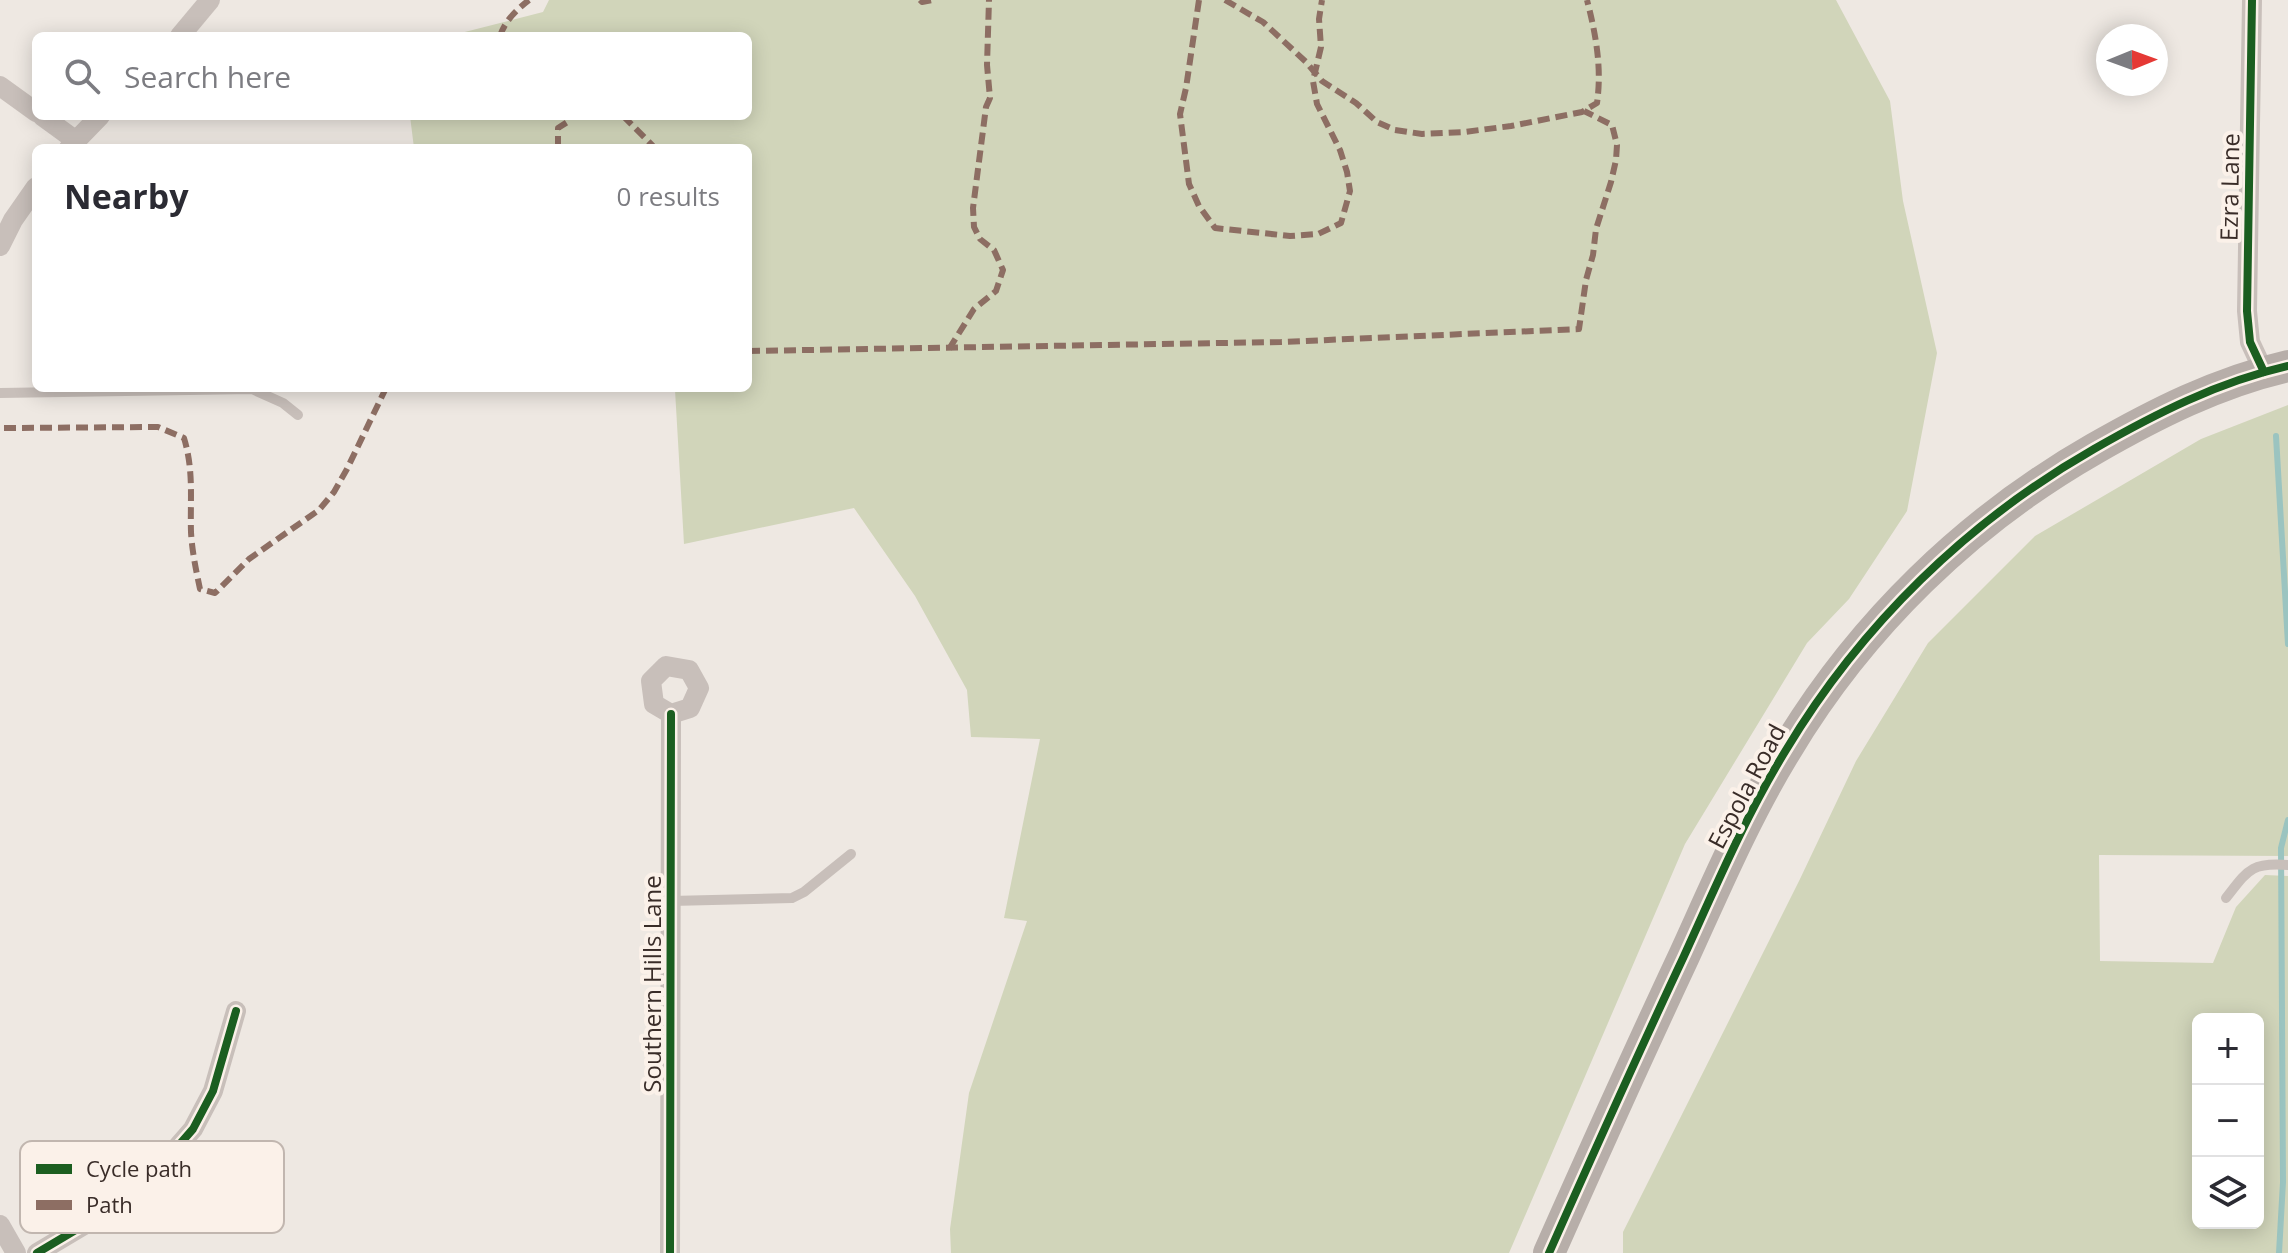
<!DOCTYPE html>
<meta charset="utf-8">
<style>
:root{--surface:#fff;--page:#f7f7f7;--text:#2b2b33;--muted:#7c7c81;--line:#e1e1e2}
body{margin:0;font-family:"Open Sans",sans-serif;background:var(--page);color:var(--text)}
.controls{position:absolute;right:24px;bottom:24px;display:grid;overflow:hidden;border-radius:12px;box-shadow:0 4px 20px #0003}
.controls button{width:72px;height:72px;display:grid;place-items:center;padding:0;border:0;border-bottom:2px solid var(--line);background:var(--surface);color:var(--text);font:40px sans-serif}
.compass{position:absolute;left:2096px;top:24px;width:72px;height:72px;border-radius:50%;background:var(--surface);box-shadow:0 4px 20px #0003;rotate:89deg}
.list{margin:0;padding:0;list-style:none}
h2{display:flex;justify-content:space-between;align-items:center;height:104px;margin:0;padding:0 32px;font-size:34px}
h2 small{font-size:26px;font-weight:400;color:var(--muted)}
.icon{flex:none;width:44px;height:44px;fill:none;stroke:currentColor;stroke-width:2;stroke-linecap:round;stroke-linejoin:round}
.map{position:relative;flex:none;width:2288px;height:1253px;overflow:hidden}
.search{position:absolute;background:var(--surface);box-shadow:0 4px 20px #0003;left:32px;top:32px;width:720px;height:88px;display:flex;align-items:center;gap:20px;box-sizing:border-box;padding:0 28px;border-radius:12px;color:var(--muted);font-size:30px}
.panel{position:absolute;background:var(--surface);box-shadow:0 4px 20px #0003;left:32px;top:144px;width:720px;height:248px;border-radius:12px}
.map>svg:first-child{display:block}
.green{fill:#d1d5ba;fill-rule:evenodd}
.lines{fill:none;stroke-linecap:round;stroke-linejoin:round}
.stream{stroke:#9bc4c0;stroke-width:6}
.service{stroke:#c8bfba;stroke-width:10}
.minor{stroke:#c8bfba;stroke-width:20}
.primary{stroke:#b7aea9;stroke-width:32}
.quiet{stroke:#8d6e63;stroke-width:6;stroke-dasharray:12 6;stroke-linecap:butt}
.cycleway-casing{stroke:#fbf1e9;stroke-width:13}
.cycleway{stroke:#1b5e20;stroke-width:8}
.labels{text-anchor:middle;dominant-baseline:central;stroke-width:8;stroke-linejoin:round;paint-order:stroke}
.street-label{font-size:24px;fill:#392c28;stroke:#fbf1e9}
.key{fill:#fbf1e9;stroke:#c1b6af;stroke-width:2}
.key-label{font-size:22px;fill:#392c28}
</style>
<div class="map">
<svg width="2288" height="1253" viewBox="0 0 2288 1253">
<rect width="100%" height="100%" fill="#eee8e2"/>
<!-- green -->
<g class="green">
<path d="M549,0H1836L1890,101L1903,201L1937,353L1907,511L1849,599L1807,643L1685,844L1509,1253H951L950,1229L969,1093L1027,921L1004,918L1040,739L971,737L967,690L915,596L854,508L684,544L675,390L226,389L748,388V148H414L410,116H748V36H449L543,12Z"/>
<path d="M2288,405V856L2099,855L2100,961L2213,963L2236,907L2265,875L2288,876V1253H1623V1232L1800,879L1856,761L1928,643L2035,536L2201,439ZM2198,1019H2258V1223H2198Z"/>
</g>
<g class="lines">
<!-- stream -->
<g class="stream">
<path d="M2276,436L2288,644"/>
<path d="M2279,1253L2283,1182L2281,848L2288,820"/>
</g>
<!-- service -->
<g class="service">
<path d="M0,393L252,389L283,403L298,415"/>
<path d="M2226,898C2248,870 2251,862 2288,865"/>
<path d="M671,901L792,898L804,892L851,854"/>
</g>
<!-- minor -->
<g class="minor">
<path d="M2252,0L2247,311L2250,342L2264,372"/>
<path d="M180,36L210,0"/>
<path d="M0,86L36,112"/>
<path d="M42,116L75,140"/>
<path d="M69,148L100,116"/>
<path d="M0,246L13,220L36,187"/>
<path d="M666,666L689,670L699,688L690,708L671,714L654,704L651,681Z"/>
<path d="M0,1225L16,1253"/>
<path d="M37,1253L116,1206L145,1184L193,1129L213,1091L236,1011"/>
<path d="M670,1253L671,714"/>
</g>
<!-- primary -->
<path class="primary" d="M1549,1253C1593,1154 1638,1054 1684,956C1716,886 1746,815 1786,750C1861,625 1968,521 2094,449C2155,414 2218,382 2288,366"/>
<!-- quiet -->
<g class="quiet">
<path d="M920,0L922,2L932,0"/>
<path d="M1199,0L1186,88L1180,114L1189,184L1199,206L1215,228L1290,236L1318,234L1341,223L1350,191L1347,172L1340,150L1317,104L1313,81L1321,47L1319,19L1322,0"/>
<path d="M1225,0L1263,22L1306,62L1322,81L1356,103L1377,122L1395,130L1422,134L1464,132L1511,126L1582,112L1597,103C1602,68 1596,35 1587,0"/>
<path d="M500,36C505,21 516,10 529,0"/>
<path d="M623,116L655,148"/>
<path d="M558,148V128L569,121L571,116"/>
<path d="M949,349L974,309L996,291L1003,270L994,250L980,239L974,227L973,208L986,107L990,98L987,65L989,0"/>
<path d="M748,351L1281,342L1579,329L1586,280L1593,255L1596,229L1611,182L1616,160L1617,145L1612,125L1584,111"/>
<path d="M4,428L158,427L184,438C194,471 190,499 191,532C192,551 196,570 200,589L215,593L249,559L319,510L334,492L347,469L386,388"/>
</g>
<!-- cycleway casing -->
<g class="cycleway-casing">
<g id="cycleway">
<path d="M2252,0L2247,311L2250,342L2264,372"/>
<path d="M37,1253L116,1206L145,1184L193,1129L213,1091L236,1011"/>
<path d="M670,1253L671,714"/>
<path d="M1549,1253C1593,1154 1638,1054 1684,956C1716,886 1746,815 1786,750C1861,625 1968,521 2094,449C2155,414 2218,382 2288,366"/>
</g>
</g>
<!-- cycleway -->
<use href="#cycleway" class="cycleway"/>
</g>
<g class="labels">
<!-- street labels -->
<g class="street-label">
<text transform="translate(2229 187) rotate(-89)">Ezra Lane</text>
<text transform="translate(1746 786) rotate(-62)">Espola Road</text>
<text transform="translate(651 984) rotate(-90)">Southern Hills Lane</text>
</g>
</g>
<!-- legend -->
<rect x="20" y="1141" width="264" height="92" rx="12" class="key"/>
<rect x="36" y="1164" width="36" height="10" fill="#1b5e20"/>
<rect x="36" y="1200" width="36" height="10" fill="#8d6e63"/>
<g class="key-label">
<text x="86" y="1177">Cycle path</text>
<text x="86" y="1213">Path</text>
</g>
</svg>
<div class="controls">
<button>+</button>
<button>−</button>
<button><svg class="icon" aria-label="layers" viewBox="0 0 24 24"><path d="M12 4l9 5-9 5-9-5zM3 14l9 5 9-5"/></svg></button>
</div>
<svg class="compass" viewBox="-18 -18 36 36"><path d="M0-13l5 13h-10z" fill="#e53935"/><path d="M0 13l5-13h-10z" fill="#7c7c81"/></svg>
<div class="search"><svg class="icon" aria-label="search" viewBox="0 0 24 24"><circle cx="10" cy="10" r="6"/><path d="M15 15l6 6"/></svg>Search here</div>
<section class="panel">
<h2>Nearby<small>0 results</small></h2>
<ul class="list">
</ul>
</section>
</div>
